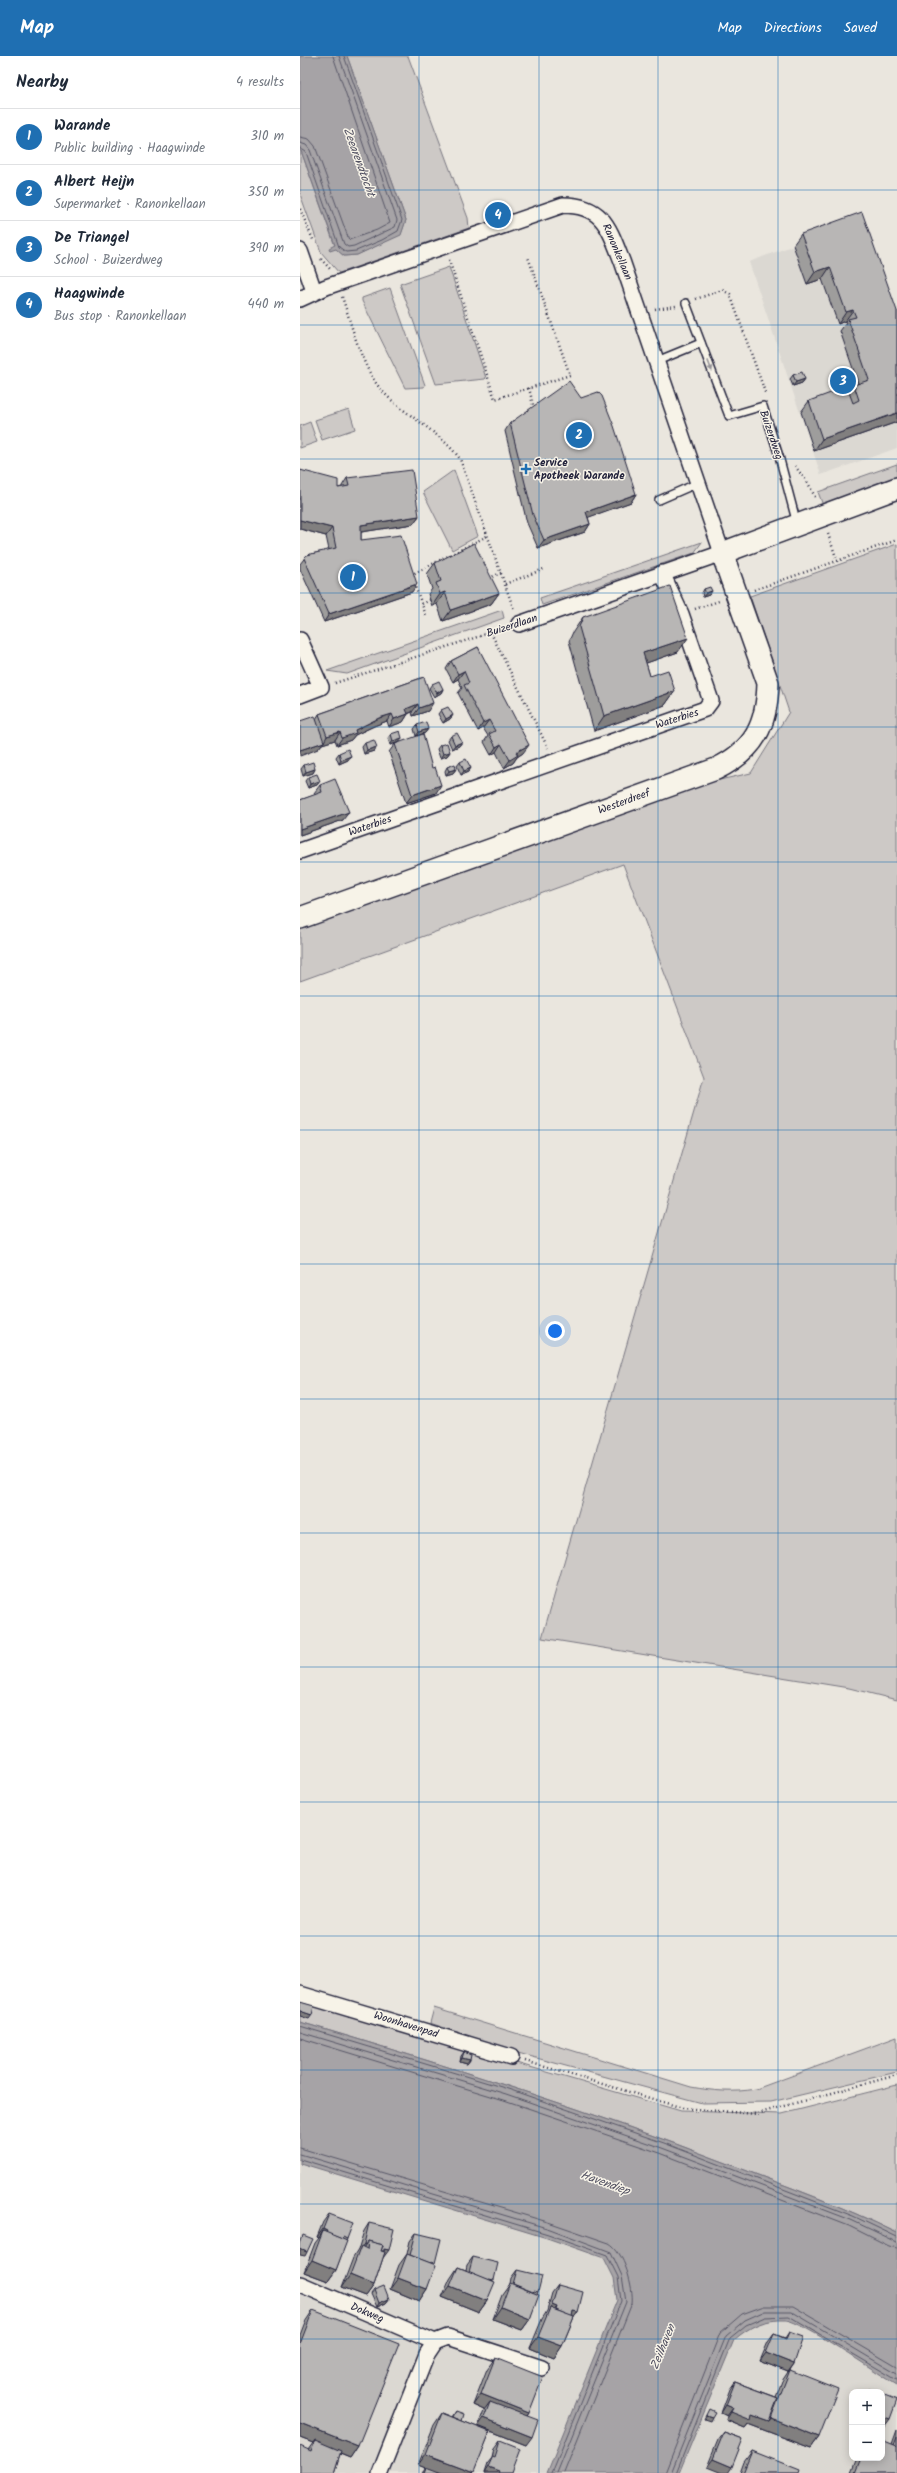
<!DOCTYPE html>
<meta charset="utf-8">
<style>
:root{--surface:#fff;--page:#f2f2f3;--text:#1f2937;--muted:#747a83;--line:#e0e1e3;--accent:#1f6fb2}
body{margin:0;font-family:Kalam,sans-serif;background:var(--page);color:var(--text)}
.controls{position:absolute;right:12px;bottom:12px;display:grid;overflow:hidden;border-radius:8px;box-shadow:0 2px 10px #0003}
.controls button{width:36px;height:36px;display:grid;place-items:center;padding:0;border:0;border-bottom:1px solid var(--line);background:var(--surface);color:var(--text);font:20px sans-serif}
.you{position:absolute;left:255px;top:1275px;width:14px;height:14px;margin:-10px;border:3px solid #fff;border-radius:50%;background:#1a73e8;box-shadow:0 0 0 6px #1a73e833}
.badge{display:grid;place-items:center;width:26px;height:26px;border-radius:50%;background:var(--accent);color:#fff;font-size:13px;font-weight:700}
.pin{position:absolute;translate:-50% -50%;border:2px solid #fff;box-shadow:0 1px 4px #0006}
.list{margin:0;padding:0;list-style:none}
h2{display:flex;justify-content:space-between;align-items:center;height:52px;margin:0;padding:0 16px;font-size:17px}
h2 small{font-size:13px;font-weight:400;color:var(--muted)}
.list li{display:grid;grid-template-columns:26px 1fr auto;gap:12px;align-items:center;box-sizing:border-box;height:56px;padding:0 16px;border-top:1px solid var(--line)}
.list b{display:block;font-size:15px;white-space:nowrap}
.list p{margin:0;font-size:13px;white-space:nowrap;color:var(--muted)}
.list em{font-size:13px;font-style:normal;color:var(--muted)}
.map{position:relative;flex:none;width:597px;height:2417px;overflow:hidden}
header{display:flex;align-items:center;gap:24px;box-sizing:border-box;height:56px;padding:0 20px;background:var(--accent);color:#fff}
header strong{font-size:19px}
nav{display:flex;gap:22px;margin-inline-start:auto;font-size:14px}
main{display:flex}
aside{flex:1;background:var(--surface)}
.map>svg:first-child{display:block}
.built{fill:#dbd8d2;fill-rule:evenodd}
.green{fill:#cdc9c6;stroke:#787680}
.water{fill:#a6a3a6;stroke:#716f7b}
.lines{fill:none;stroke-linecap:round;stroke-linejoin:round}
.shore{stroke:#575666;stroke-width:1}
.lane-casing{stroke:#22223b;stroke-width:10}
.street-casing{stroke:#22223b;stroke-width:18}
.secondary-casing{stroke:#22223b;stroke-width:24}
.path{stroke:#22223b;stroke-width:2.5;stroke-dasharray:1 3;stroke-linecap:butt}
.lane{stroke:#f7f3e8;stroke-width:7}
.street{stroke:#f7f3e8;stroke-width:15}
.secondary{stroke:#f7f3e8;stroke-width:21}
.wall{fill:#9e9d9c;stroke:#22223b}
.shaded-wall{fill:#817f7f;stroke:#22223b}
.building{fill:#b8b6b5;stroke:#22223b}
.oneway{fill:#97959a}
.grid{fill:none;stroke:#1f6fb2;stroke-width:1;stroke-opacity:0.55}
.poi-dot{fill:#1f6fb2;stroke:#f7f3e8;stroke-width:1.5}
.labels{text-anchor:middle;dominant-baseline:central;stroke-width:3;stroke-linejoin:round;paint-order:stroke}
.street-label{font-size:11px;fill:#22223b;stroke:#f7f3e8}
.poi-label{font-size:11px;font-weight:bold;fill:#22223b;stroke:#f7f3e8;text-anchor:start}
.water-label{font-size:12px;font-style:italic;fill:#504f60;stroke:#f7f3e8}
</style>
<header>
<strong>Map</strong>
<nav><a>Map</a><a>Directions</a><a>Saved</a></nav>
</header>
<main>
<aside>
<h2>Nearby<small>4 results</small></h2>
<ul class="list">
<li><span class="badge">1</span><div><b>Warande</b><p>Public building · Haagwinde</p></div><em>310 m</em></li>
<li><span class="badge">2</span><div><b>Albert Heijn</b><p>Supermarket · Ranonkellaan</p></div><em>350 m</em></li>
<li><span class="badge">3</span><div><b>De Triangel</b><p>School · Buizerdweg</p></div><em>390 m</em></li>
<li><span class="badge">4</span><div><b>Haagwinde</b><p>Bus stop · Ranonkellaan</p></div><em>440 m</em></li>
</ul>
</aside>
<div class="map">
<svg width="597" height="2417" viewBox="0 0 597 2417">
<rect width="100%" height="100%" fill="#eae6de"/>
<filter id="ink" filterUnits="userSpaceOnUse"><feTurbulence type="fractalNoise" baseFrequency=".025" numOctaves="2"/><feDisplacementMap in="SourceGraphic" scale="8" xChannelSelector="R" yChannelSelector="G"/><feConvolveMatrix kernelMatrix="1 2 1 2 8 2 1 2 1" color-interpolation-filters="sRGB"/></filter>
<g filter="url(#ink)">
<!-- built -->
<g class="built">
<path d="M563,163L597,257V392L521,419L449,206Z"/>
<path d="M0,2098L318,2195L337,2241L260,2417H0Z"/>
<path d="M454,2256H491L597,2320V2417H372L429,2278ZM552,2336H582V2402H552Z"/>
</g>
<!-- green -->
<g class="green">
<path d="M47,0H108L168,162L169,172L39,217L21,196L0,138V92L36,193L44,200L57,199L101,178L106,164Z"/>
<path d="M149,211L186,322L185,323L136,328L100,228Z"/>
<path d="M90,232L125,329L124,331L105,332L62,245V242Z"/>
<path d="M49,353L55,373L22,384L15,364Z"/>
<path d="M10,366L17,386L0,392V370Z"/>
<path d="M597,408V426L524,452L518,436Z"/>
<path d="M154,414L178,480L152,494L123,436Z"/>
<path d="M402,486L394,497L242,549L240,542Z"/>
<path d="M597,488V1644L549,1632L242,1582L404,1021L323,808L0,925V871L406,727L451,717L489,656L450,540Z"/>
<path d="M202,554L204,562L47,618L27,615Z"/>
<path d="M0,1944L381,2055L482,2058L597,2029V2177C543,2150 486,2130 429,2108C289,2054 145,2009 0,1966Z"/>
<path d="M134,1952L391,2031C413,2035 434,2037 456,2033L597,1981V2016L471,2046L402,2047L218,1997L130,1967Z"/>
</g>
<!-- water -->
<g class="water">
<path d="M0,0H47L106,164L101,179L57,199L44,200L36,193L30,195L29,192L35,189L0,92Z"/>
<path d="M0,1966C145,2009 289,2054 429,2108C486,2130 543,2150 597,2177V2329C579,2318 501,2265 486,2264C465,2263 450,2270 434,2284L379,2417H247L317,2244L314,2222L304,2202L247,2182L0,2107Z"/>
</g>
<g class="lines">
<!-- shore -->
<g class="shore">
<path d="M0,81L9,83L15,90L49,184L77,174L90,167L33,0"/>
<path d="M0,87L6,89L10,94L44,188L48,191L54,190L95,171L97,164L39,0"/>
<path d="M0,92L6,96L39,191L46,196L56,195L82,184L98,175L102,164L44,0"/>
<path d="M0,1970L208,2033L364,2087L553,2160L597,2181"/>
<path d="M0,1976L206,2038L362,2092L551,2164L597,2186"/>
<path d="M0,1982L204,2044L360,2097L549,2170L589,2190L597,2192"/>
<path d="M0,2092L251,2167L309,2187C324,2195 334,2232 332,2247L264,2417"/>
<path d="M0,2098L250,2173L311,2196L322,2220L326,2246L257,2417"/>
<path d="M0,2103L248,2178L307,2199L318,2221L321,2245L252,2417"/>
<path d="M365,2417L420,2277L442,2258L464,2250H493L597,2311"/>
<path d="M371,2417L426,2280L445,2264L465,2255H491L597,2318"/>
<path d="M376,2417L430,2282L446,2269L465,2261L489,2260L597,2324"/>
</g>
<!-- lane casing -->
<g class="lane-casing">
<g id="lane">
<path d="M386,247L429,360L463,350L479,400L497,468"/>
<path d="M357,305L401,287"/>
<path d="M359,444L398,427"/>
</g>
</g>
<!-- street casing -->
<g class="street-casing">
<g id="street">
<path d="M0,195L14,235"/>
<path d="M0,243L26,231L263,149C303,149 309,172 322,205L422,497L219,568"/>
<path d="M0,584L21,631L0,639"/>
<path d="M0,795L405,653L411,645L381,558L362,517"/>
<path d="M0,1938L211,2001"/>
<path d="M0,2228L135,2286"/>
<path d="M80,2417L127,2298L135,2286L148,2281L242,2312"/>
</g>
</g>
<!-- secondary casing -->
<g class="secondary-casing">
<path id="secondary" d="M0,862L416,713C455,694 467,669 468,627L422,497L597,432"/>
</g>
<!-- path -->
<g class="path">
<path d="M0,153L14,186"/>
<path d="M21,203L30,213"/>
<path d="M149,204L195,343L270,319L228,201"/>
<path d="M42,241C52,269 59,302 76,327C95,355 138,372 160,403L214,554"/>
<path d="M396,243L422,234L430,238L466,339"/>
<path d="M355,253L376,250"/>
<path d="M229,332L234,353"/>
<path d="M495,410L508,427L516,443"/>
<path d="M528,478L537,504"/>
<path d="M111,519L189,479"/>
<path d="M189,522L201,517"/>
<path d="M114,528L126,559"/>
<path d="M205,528L244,513"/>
<path d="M454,534L597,484"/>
<path d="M122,548L130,544"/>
<path d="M395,553L419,545"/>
<path d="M191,577L248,692"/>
<path d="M35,627L205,572"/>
<path d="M225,2005L383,2052L456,2058L597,2019"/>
</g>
<!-- lane -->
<use href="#lane" class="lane"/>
<!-- street -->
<use href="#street" class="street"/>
<!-- secondary -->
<use href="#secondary" class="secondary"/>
</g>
<!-- wall -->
<g class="wall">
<path d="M501,178L597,255V366L514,395L501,356L509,345L549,336L554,329L558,327L540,275L546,267L545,265L538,268L522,223L507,228L493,189Z"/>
<path d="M493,319L505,323L502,327L493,330L490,323Z"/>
<path d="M210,367L336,438L331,446L288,461L290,468L285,476L238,492L227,467L205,375Z"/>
<path d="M0,414L38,432L42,431V430L47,422L119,460L113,468L61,476V484L112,536L24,566L0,513V508L7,499L29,494L26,480L0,473Z"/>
<path d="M135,507L199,537L191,548L143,565L137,548L132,550L128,538L132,533L127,518Z"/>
<path d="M404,533L412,535L409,539L403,541L402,537Z"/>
<path d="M283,561L378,596L346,607L350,620L375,635L365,649L294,675L269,585L273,576Z"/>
<path d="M178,591L223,697L217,701L213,707L204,712L196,696L191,699L184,686L188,680L183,672L178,675L158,637L162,632L158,623L153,626L146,613L151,605Z"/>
<path d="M124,621L128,655L113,660L112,656L108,658L103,666L89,671L87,665L74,670L55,679L51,684L37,689L35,684L22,688L18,693L16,663L19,658Z"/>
<path d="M132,628L143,633L141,637L134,641L129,632Z"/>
<path d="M141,654L153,659L150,663L143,667L138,658Z"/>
<path d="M117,669L128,673L125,677L116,680L114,673Z"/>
<path d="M91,678L100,686L90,689L88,682Z"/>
<path d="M151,680L162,686L159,690L152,693L148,684Z"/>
<path d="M65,687L74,695L64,698L62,691Z"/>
<path d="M95,688L132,712L136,737L106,747L89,696Z"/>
<path d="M140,689L150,696L147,700L140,702L137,693Z"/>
<path d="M39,697L48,704L39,708L36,701Z"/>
<path d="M160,706L171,712L168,716L161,719L157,710Z"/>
<path d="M4,709L15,713L13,717L3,720L1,713Z"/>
<path d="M147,711L156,713L153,717L146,719L145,715Z"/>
<path d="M8,721L20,725L17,729L8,732L5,725Z"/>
<path d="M20,729L43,764L0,779V744L15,739L14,737Z"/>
<path d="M164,1996L170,2004L167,2008L160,2006L161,2000Z"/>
<path d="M29,2158L47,2183L36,2214L28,2225L4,2216L15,2187L19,2182L17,2181L23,2166Z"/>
<path d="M69,2167L83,2202L74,2229L66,2240L42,2231L53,2202L58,2194L64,2175Z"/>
<path d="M116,2177L134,2208L127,2233L119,2245L90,2233L99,2209L107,2198L110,2185Z"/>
<path d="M173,2201L193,2225L187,2245L179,2256L142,2241L150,2223L158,2211L166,2214L167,2209Z"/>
<path d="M217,2214L238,2236L237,2238L230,2263L222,2274L193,2263L202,2239L210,2228L211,2222Z"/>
<path d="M258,2229L278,2256L274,2261L262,2290L254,2302L230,2292L242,2263L247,2255L252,2237Z"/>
<path d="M74,2234L89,2243L86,2247L77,2251L71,2238Z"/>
<path d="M13,2254L58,2390L50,2402L40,2398L34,2417L8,2394L13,2387L0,2382V2279L5,2266Z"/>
<path d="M489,2276L494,2308L490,2314L519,2381L511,2392L448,2368L445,2372L426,2364L427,2360L421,2357L430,2333L435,2326L476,2341L482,2325L488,2316L460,2305L468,2286L474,2278L485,2282Z"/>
<path d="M195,2302L229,2357L227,2360L226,2389L178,2370L184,2354L173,2349L187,2313Z"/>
<path d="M156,2355L162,2365L190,2376L173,2417H122L126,2412L118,2409L134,2369L142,2357L152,2361Z"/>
<path d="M597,2374V2417H552L558,2402H582L592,2388Z"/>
<path d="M424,2376L443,2383L407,2411L418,2384Z"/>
<path d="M200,2385L211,2417H184L187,2408L192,2402L194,2393Z"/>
<path d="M452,2395L499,2417H440L444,2406Z"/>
</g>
<!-- shaded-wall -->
<g class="shaded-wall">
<path d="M530,211L522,223L507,228L515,216Z"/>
<path d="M553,254L545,265L538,268L546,256Z"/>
<path d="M505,323L502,327L493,330L496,326Z"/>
<path d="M597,357V366L514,395L522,383Z"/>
<path d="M336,438L331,446L281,464L286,456Z"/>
<path d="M119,460L113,468L55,477L61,469Z"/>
<path d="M0,464L32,472L26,480L0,473Z"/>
<path d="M290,468L285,476L238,492L244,484Z"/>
<path d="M117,528L112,536L24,566L29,558Z"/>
<path d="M412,535L409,539L403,541L406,537Z"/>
<path d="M145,536L137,548L132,550L140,538Z"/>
<path d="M199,537L191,548L143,565L151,554Z"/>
<path d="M388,582L378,596L332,612L343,597Z"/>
<path d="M164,615L158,623L153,626L158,618Z"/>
<path d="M143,633L141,637L134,641L137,637Z"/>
<path d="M375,635L365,649L294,675L304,660Z"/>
<path d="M133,647L128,655L113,660L119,652Z"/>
<path d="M118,648L112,656L101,660L106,653Z"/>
<path d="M92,658L87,665L74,670L55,679L51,684L37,689L42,682L55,674L79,662Z"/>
<path d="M108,658L103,666L89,671L94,663Z"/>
<path d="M153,659L150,663L143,667L146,663Z"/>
<path d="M189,664L183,672L178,675L183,667Z"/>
<path d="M128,673L125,677L116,680L119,676Z"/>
<path d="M40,676L35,684L22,688L18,693L0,700V694L24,686L27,680Z"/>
<path d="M102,682L100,686L90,689L93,685Z"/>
<path d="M162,686L159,690L152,693L155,689Z"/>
<path d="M201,688L196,696L191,699L196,691Z"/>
<path d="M229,689L223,697L217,701L213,707L204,712L216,696Z"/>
<path d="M77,691L74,695L64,698L67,694Z"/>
<path d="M150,696L147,700L140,702L143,698Z"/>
<path d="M51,700L48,704L39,708L41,704Z"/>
<path d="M171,712L168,716L161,719L164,715Z"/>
<path d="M15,713L13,717L3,720L6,716Z"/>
<path d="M156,713L153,717L146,719L149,715Z"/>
<path d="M20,725L17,729L8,732L10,728Z"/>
<path d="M141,729L136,737L106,747L112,739Z"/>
<path d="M49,756L43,764L0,779V773Z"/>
<path d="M0,1955L12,1959L9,1963L0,1960Z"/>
<path d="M162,2002L170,2004L167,2008L160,2006Z"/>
<path d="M23,2173L27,2175L21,2183L23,2175L19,2182L17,2181Z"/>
<path d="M64,2188H66L60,2196V2193Z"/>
<path d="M0,2193L7,2196L5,2200L0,2199Z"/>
<path d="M84,2193L89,2194L83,2202Z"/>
<path d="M12,2204L36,2214L28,2225L4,2216Z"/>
<path d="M50,2219L74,2229L66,2240L42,2231Z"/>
<path d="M98,2222L127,2233L119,2245L90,2233Z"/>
<path d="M150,2230L187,2245L179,2256L142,2241Z"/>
<path d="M89,2243L86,2247L77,2251L79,2247Z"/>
<path d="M252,2249L257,2251L251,2258L249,2255Z"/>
<path d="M201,2251L230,2263L222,2274L193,2263Z"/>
<path d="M273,2255L278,2256L272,2264L268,2263Z"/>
<path d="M238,2281L262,2290L254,2302L230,2292Z"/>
<path d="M466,2297L494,2308L488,2316L460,2305Z"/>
<path d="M181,2338L229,2357L221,2368L190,2346L184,2354L173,2349Z"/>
<path d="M426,2349L433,2352L427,2360L421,2357Z"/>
<path d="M431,2356L452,2359L469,2365L471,2362L519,2381L511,2392L448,2368L445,2372L426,2364Z"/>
<path d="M407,2359L413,2361L411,2365L405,2363Z"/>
<path d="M582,2360L590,2363L584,2371L582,2370Z"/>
<path d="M184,2362L232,2381L226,2389L178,2370Z"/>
<path d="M0,2367L58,2390L50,2402L14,2387L15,2384L13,2387L0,2382Z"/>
<path d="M126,2398L174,2416L173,2417H138L118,2409Z"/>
<path d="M413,2403L432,2411L428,2417H422L407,2411Z"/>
<path d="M188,2411L199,2415L198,2417H184Z"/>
</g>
<!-- building -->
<g class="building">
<path d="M562,156L597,255V357L522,383L509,345L547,331L553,347L559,344L554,329L569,324L548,263L556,261L553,254L546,256L530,211L515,216L501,178Z"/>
<path d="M502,316L505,323L496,326L493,319Z"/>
<path d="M269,325L281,342L298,336L302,340L314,370L336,438L286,456L290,468L244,484L233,459L210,367Z"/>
<path d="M0,414L38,424V432L49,430L47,422L112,414L119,460L61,469V484L101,479L117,528L29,558L4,502L7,499L36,492L32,472L0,464Z"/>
<path d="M174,487L199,537L151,554L145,536L140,538L136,527L141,525L135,507Z"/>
<path d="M370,530L388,582L343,597L350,620L368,614L375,635L304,660L279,571L283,561Z"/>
<path d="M410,531L412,535L406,537L404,533Z"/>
<path d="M178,591L229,689L216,696L218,699L210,704L201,688L196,691L189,678L195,675L189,664L183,667L164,629L169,627L164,615L158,618L151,605Z"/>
<path d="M124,621L133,647L119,652L118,648L106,653L108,658L94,663L92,658L79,662L55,674L56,677L42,682L40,676L27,680L19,658Z"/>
<path d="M139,625L143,633L137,637L132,628Z"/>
<path d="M148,651L153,659L146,663L141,654Z"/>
<path d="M15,660L24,686L0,694V665Z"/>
<path d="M126,666L128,673L119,676L117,669Z"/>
<path d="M100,675L102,682L93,685L91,678Z"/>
<path d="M157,677L162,686L155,689L151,680Z"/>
<path d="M123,678L132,712L135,711L141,729L112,739L95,688Z"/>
<path d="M74,684L77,691L67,694L65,687Z"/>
<path d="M147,687L150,696L143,698L140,689Z"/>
<path d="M48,693L51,700L41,704L39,697Z"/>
<path d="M166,703L171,712L164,715L160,706Z"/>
<path d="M13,706L15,713L6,716L4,709Z"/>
<path d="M155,708L156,713L149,715L147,711Z"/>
<path d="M17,718L20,725L10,728L8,721Z"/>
<path d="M35,723L49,756L0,773V744L22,736L20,729Z"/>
<path d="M0,1946L14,1950L12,1959L0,1955Z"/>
<path d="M164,1996L171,1999L170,2004L162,2002Z"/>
<path d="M29,2158L53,2167L47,2183L43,2181L42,2183L26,2177L27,2175L23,2173Z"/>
<path d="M69,2167L94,2173L89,2194L84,2193V2195H81L83,2189L68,2185L66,2188H64Z"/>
<path d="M23,2175L47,2185L36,2214L12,2204Z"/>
<path d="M116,2177L141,2183L135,2207L131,2206L130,2207L110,2199Z"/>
<path d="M3,2179L13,2183L7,2196L0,2193V2187Z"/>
<path d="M68,2185L83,2189L81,2195L85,2196L74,2229L50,2219L61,2190L67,2193Z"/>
<path d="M107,2198L136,2209L127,2233L98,2222Z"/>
<path d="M173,2201L198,2207L194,2224L189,2223V2224L169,2216Z"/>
<path d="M158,2211L195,2226L187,2245L150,2230Z"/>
<path d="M217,2214L242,2220L238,2236L234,2235L233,2236L213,2228Z"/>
<path d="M210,2227L239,2239L230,2263L201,2251Z"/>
<path d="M258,2229L283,2236L278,2256L273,2255L272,2261L256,2254L257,2251L252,2249Z"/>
<path d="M84,2230L89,2243L79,2247L74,2234Z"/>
<path d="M250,2252L274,2261L262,2290L238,2281Z"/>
<path d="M13,2254L99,2288L58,2390L0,2367V2288Z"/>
<path d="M489,2276L503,2281L494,2308L466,2297L474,2278L486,2283Z"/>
<path d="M195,2302L243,2321L229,2357L181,2338Z"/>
<path d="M490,2314L538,2333L519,2381L471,2362Z"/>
<path d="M435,2326L478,2342L469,2365L452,2359L451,2364L431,2356L433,2352L426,2349Z"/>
<path d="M569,2333L577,2336H568Z"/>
<path d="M582,2338L597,2344L590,2363L582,2360Z"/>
<path d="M190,2346L238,2364L232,2381L184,2362Z"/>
<path d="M410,2353L416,2356L413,2361L407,2359Z"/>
<path d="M156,2355L164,2358L162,2365L153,2361Z"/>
<path d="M142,2357L190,2376L174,2416L126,2398Z"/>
<path d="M424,2376L443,2383L432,2411L413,2403Z"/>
<path d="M597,2381V2390L594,2389Z"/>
<path d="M15,2384L41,2395L34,2417H0V2390L11,2395Z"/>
<path d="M582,2384L597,2390V2417H556L562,2402H582Z"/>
<path d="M200,2385L220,2393L211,2417H198L199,2415L188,2411L193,2400L195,2401Z"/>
<path d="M452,2395L500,2414L499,2417H443Z"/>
<path d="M126,2411L142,2417H124Z"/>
</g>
<!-- one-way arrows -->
<defs><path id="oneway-solid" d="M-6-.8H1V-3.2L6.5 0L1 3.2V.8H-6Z"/></defs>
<use class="oneway" href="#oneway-solid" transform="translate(410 310) rotate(69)"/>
</g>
<!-- grid -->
<path class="grid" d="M119,0V2417M239,0V2417M358,0V2417M478,0V2417M0,134H597M0,269H597M0,403H597M0,537H597M0,671H597M0,806H597M0,940H597M0,1074H597M0,1208H597M0,1343H597M0,1477H597M0,1611H597M0,1746H597M0,1880H597M0,2014H597M0,2148H597M0,2283H597"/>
<!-- markers -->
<path class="poi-dot" d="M224 407h4v4h4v4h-4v4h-4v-4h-4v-4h4z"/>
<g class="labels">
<!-- street labels -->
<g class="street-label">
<text transform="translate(317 196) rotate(67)">Ranonkellaan</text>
<text transform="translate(471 379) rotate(71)">Buizerdweg</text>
<text transform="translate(212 570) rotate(-18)">Buizerdlaan</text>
<text transform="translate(377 663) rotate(-18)">Waterbies</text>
<text transform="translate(324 746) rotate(-20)">Westerdreef</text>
<text transform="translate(70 770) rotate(-19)">Waterbies</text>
<text transform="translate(106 1969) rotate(17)">Woonhavenpad</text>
<text transform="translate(67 2257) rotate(23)">Dokweg</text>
</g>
<!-- poi labels -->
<g class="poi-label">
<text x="234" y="407">Service<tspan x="234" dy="13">Apotheek Warande</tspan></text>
</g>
<!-- water labels -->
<g class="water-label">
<text transform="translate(59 106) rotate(70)">Zeearendtocht</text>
<text transform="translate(305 2127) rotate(20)">Havendiep</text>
<text transform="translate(363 2291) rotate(-68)">Zeilhaven</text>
</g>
</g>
</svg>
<div class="controls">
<button>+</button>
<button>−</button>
</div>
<div class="you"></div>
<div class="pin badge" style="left:53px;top:521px">1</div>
<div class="pin badge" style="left:279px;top:379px">2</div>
<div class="pin badge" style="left:543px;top:325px">3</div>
<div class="pin badge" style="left:198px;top:159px">4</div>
</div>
</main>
